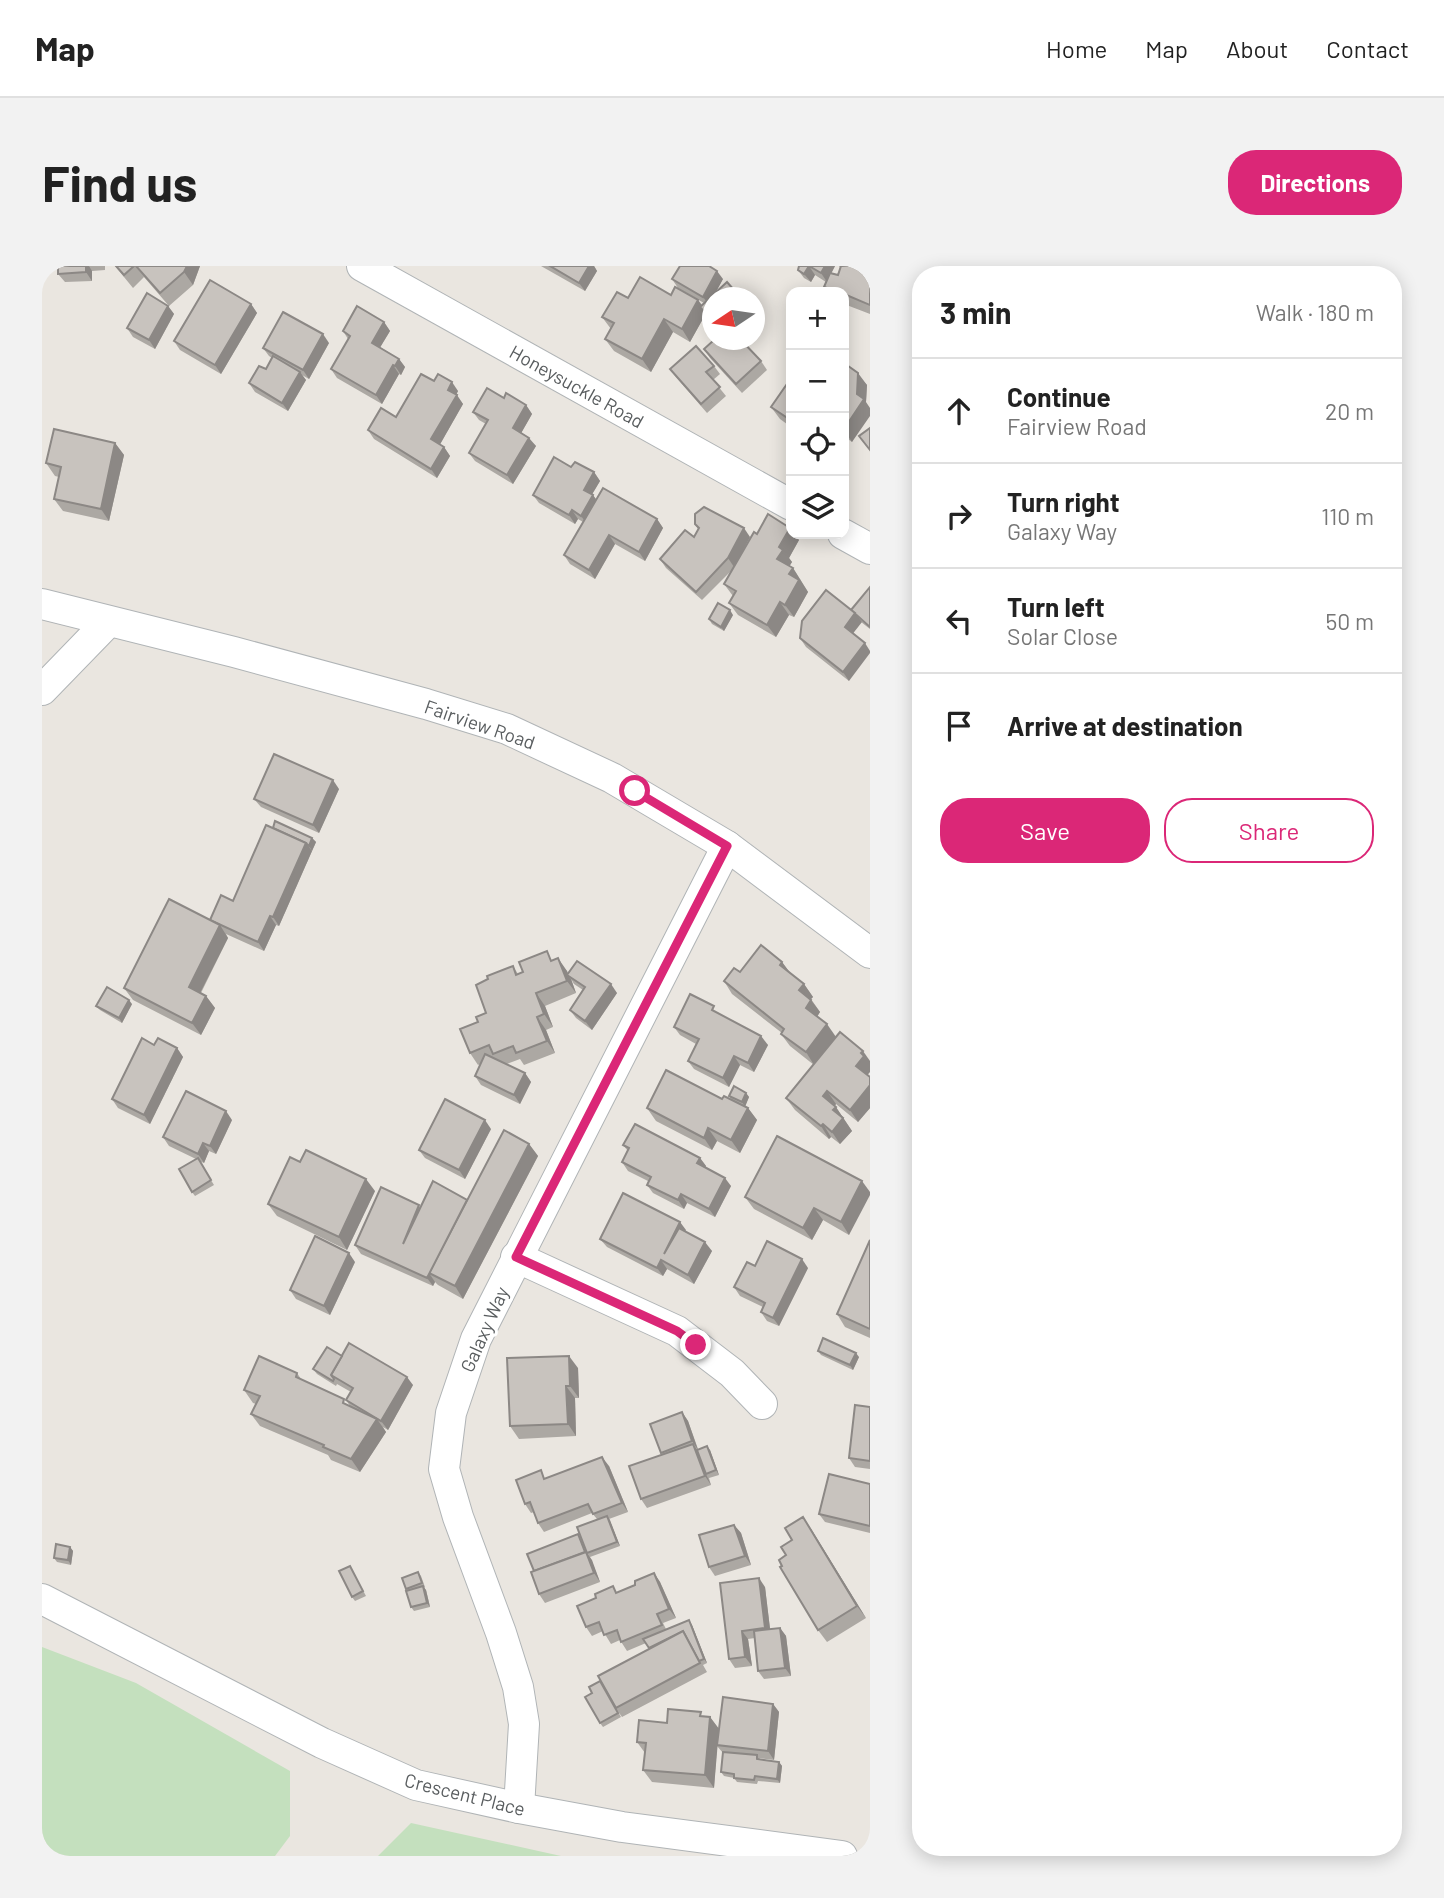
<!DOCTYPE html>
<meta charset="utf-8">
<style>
:root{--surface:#fff;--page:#f2f2f2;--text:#222;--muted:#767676;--line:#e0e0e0;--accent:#db2777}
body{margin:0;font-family:Barlow,sans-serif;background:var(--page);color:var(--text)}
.controls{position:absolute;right:21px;top:21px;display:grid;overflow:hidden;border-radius:14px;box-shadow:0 4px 18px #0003}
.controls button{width:63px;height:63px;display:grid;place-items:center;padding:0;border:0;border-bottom:2px solid var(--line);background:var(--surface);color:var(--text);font:35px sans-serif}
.compass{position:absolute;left:660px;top:21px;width:63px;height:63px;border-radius:50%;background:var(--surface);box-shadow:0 4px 18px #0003;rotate:257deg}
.stop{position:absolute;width:21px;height:21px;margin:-16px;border:5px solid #db2777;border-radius:50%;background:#fff}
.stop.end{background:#db2777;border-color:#fff;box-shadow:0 2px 7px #0008}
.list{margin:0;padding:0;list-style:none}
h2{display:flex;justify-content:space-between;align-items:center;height:91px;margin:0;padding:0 28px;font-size:30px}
h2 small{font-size:23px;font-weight:400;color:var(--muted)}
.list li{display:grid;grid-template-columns:46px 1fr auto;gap:21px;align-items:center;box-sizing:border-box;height:105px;padding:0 28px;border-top:2px solid var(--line)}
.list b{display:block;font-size:26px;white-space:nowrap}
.list p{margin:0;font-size:23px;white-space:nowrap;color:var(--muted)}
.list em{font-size:23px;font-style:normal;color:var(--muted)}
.actions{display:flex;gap:14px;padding:21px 28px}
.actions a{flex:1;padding:16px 0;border:2px solid var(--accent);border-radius:28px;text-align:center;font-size:24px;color:var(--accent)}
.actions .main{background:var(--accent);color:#fff}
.icon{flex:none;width:38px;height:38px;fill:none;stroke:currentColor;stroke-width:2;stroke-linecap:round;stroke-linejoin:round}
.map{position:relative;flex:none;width:828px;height:1590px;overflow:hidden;border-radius:28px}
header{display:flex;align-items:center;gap:42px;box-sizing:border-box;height:98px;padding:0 35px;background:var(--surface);border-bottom:2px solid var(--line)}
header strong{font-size:33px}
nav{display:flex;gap:38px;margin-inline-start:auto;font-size:24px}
.intro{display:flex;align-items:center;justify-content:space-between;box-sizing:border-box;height:168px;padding:0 42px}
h1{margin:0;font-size:49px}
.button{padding:18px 32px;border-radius:28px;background:var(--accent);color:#fff;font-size:24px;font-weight:700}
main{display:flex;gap:42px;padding:0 42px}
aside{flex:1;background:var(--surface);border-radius:28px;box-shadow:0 4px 18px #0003}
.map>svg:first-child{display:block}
.green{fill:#c4e0be}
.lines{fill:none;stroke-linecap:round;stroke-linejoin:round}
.minor-casing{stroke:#b0b4b6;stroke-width:32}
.minor{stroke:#fff;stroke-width:30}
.wall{fill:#aca8a3}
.shaded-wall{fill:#8c8885}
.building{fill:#c8c3be;stroke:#8c8885;stroke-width:2}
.route{stroke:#db2777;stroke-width:9}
.labels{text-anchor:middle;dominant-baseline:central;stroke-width:6;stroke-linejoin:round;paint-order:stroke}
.street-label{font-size:19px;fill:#595d5f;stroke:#fff}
</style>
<header>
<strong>Map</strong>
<nav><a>Home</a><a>Map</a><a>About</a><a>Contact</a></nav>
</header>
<div class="intro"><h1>Find us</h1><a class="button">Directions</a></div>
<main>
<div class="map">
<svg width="828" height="1590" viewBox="0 0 828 1590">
<rect width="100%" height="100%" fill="#eae6e0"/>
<!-- green -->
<g class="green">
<path d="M0,1381L94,1417L248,1505V1570L233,1590H0Z"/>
<path d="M369,1557L519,1590H336Z"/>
</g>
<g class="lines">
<!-- minor casing -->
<g class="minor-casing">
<g id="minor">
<path d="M320,0L749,239"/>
<path d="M801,268L828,283"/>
<path d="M0,338L192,386L384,438L465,463L570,512L685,580L828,687"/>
<path d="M0,424L66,356"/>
<path d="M474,991L635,1065L690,1107L720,1138"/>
<path d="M0,1333L280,1477L374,1519L477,1542L580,1561L800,1590"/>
<path d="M477,1542L482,1458L476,1421L459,1367L416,1251L402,1203L409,1147L434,1073L685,580"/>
</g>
</g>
<!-- minor -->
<use href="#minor" class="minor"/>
</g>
<!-- wall -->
<g class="wall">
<path d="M16,0H63V4L50,5V15L23,16L16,8Z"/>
<path d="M73,0H158L151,19L127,40L102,11L91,22Z"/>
<path d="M499,0H552L555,5L543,25Z"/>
<path d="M757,0H793L789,7L796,9L799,3L797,0H828V48L802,38V26H786L782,21L784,16L773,9L769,16L762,12L756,4Z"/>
<path d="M630,13H681L670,32V61L662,51L648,76L631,66L609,106L572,85L563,73L569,63L560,51L586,32L629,29L656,34L660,39L662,37L636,22Z"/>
<path d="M209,38L215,47L179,108L138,84L132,75Z"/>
<path d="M126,40L132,48L113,83L91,71L85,62Z"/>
<path d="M712,47L718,54L712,59Z"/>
<path d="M342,56L348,65L338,81L357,93L363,101L359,109L357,108L340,138L295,112L289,103L306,73L301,65Z"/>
<path d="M287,77L267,113L260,109L264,114L246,145L213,126L207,117L224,103L230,92L227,90L221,82Z"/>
<path d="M662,83L719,95L725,104L700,127L668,92Z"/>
<path d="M802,97L825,119L824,136L810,176L802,170Z"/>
<path d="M672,100L678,108L671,114L684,130L665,147L634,111L628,103Z"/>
<path d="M392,115L416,125L414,129L421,138L398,178L402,181L408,190L395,212L332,173L326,164L354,151Z"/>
<path d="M749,117V161L738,153L729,141Z"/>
<path d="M462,132L484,139L490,148L479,167L494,180L471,218L433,195L427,187L444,158L437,154L431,146Z"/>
<path d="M73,177L82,189L67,255L21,245L12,233L17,211L13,210L4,197Z"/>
<path d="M529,201L552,206L558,215L550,228L554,233L615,253L621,262L603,295L573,278L553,313L528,298L522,289L541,256L536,253L533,258L497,237L491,229Z"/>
<path d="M653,258L708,271L695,296L715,268L757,274L747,292L750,296L747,300L751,302L766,326L752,351L747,349L734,371L696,349L687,337L691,330L682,318L692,302L660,334L624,302L618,293L652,271L656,263Z"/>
<path d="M828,321V363L819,356L810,368L807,415L764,381L758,372L809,344Z"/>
<path d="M691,349L682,365L670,358L667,353Z"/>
<path d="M297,523L277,567L219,541L212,533Z"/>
<path d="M231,562L270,572L274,576L270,585L269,584L270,585L237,660L234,659L222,685L184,668L186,672L159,727L164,730L173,742L159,769L91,734L82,722L191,635Z"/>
<path d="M511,694L525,705L526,708L575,727L550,764L534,752L528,744L541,724L532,718L529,713L534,727L503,740L511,761L504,764L513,787L482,799L478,793L465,798L483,807L489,816L478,838L439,819L433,810L438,798L436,799L428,787L436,756L444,747L446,713L471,700L476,708Z"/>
<path d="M740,696L748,707L762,718L771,731L769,733L778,746L775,751L828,811V842L816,856L794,838L793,840L810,865L798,878L789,871L787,873L753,844L744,832L772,799L748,780L739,768L740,767L690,728L682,715L698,706Z"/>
<path d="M90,738L80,757L58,744L54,740Z"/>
<path d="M677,748L726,779L712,806L698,799L687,821L652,803L646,795L654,778L638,769L632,761Z"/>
<path d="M135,782L141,791L108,858L76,842L70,833Z"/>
<path d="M704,827L707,831L703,840L706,842L715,854L698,887L675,875L670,884L614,855L605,842L689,833L687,830Z"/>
<path d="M190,854L174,888L167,885L162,897L157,895L172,919L153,930L150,926L154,893L127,880L121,871Z"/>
<path d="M449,863L423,913L383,892L377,884Z"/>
<path d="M487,878L496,890L421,1033L396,1019L393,1016L391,1020L319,988L313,979L378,941L425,934Z"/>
<path d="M581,879L658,892L664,900L663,902L689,920L673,951L645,937L642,943L611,927L605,919L606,915L586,905L580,896L586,885Z"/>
<path d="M820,915L807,969L781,954L770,974L712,943L703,931Z"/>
<path d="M333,925L305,984L235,950L226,938Z"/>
<path d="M638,956L643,965L670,985L652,1018L625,1003L621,1010L565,981L558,973Z"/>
<path d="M828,974V1072L803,1061L795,1048Z"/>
<path d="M313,996L288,1049L254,1033L248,1024Z"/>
<path d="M766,1002L737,1060L725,1055L719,1046L721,1041L698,1030L692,1021Z"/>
<path d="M776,1085L817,1091L811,1104L779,1089Z"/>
<path d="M300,1090L371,1119L346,1164L341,1161L344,1166L318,1206L289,1194L286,1189L218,1160L209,1148L214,1138L211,1137L202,1124L255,1107L259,1113L308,1140L304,1134L309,1126L295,1118L294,1120L275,1108L271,1103Z"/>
<path d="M536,1102L537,1132H533L534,1170L477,1173L468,1160Z"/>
<path d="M828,1141V1203L813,1201L807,1192Z"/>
<path d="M640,1146L646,1155L656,1183L668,1184L677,1209L667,1212L669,1219L605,1242L599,1233L620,1189L619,1187Z"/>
<path d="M567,1200L586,1246L567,1253L578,1280L548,1291L558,1316L503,1337L497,1328L492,1305L536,1268L539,1273L544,1286L555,1253L550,1247L502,1266L496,1257L492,1246L489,1247L483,1238L504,1212Z"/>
<path d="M828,1218V1267L783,1256L777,1248Z"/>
<path d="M692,1259L699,1267L709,1299L673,1310L667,1301Z"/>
<path d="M769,1263L824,1352L785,1376L776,1364L740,1300L744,1289Z"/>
<path d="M28,1281L31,1285L29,1299L15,1296L12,1292Z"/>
<path d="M308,1300L324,1330L313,1335L310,1331Z"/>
<path d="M376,1306L379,1310L383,1321L382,1322L384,1324L388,1341L372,1345L369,1341L364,1323Z"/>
<path d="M612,1307L618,1316L634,1352L621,1357L624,1363L647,1354L650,1359L665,1397L661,1399L665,1406L580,1451L575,1444L579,1451L561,1461L558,1457L550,1427L558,1415L607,1383L604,1377L585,1385L578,1374L569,1378L561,1365L550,1370L544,1361L576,1326L593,1319Z"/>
<path d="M678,1317L723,1321L728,1363L738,1362L744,1370L749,1410L722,1413L716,1405L713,1372L706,1373L710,1400L693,1402L687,1393Z"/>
<path d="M731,1438L737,1446L732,1494L717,1492L718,1493L737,1496L740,1500L738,1517L716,1515L715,1518L695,1516L692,1512L682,1510L679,1506L681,1487L675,1480L672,1522L610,1516L601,1504L603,1487L595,1476L625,1457L662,1450L668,1451L677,1463Z"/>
</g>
<!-- shaded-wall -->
<g class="shaded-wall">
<path d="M44,0H47L50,5V15L44,6Z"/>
<path d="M145,0H158L151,19L142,6Z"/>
<path d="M547,0H552L555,5L543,25L537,17Z"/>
<path d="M767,0L773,9L769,16L762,8Z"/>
<path d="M783,0H793L785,16L779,7Z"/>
<path d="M675,5L681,13L667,39L661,31Z"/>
<path d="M656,34L665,47L658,41L663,49L648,76L640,63Z"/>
<path d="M209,38L215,47L179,108L173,99Z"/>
<path d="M126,40L132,48L113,83L107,74Z"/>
<path d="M622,53L631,66L609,106L600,93Z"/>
<path d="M342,56L348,65L336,85L330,77Z"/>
<path d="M281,68L287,77L267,113L261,104Z"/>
<path d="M357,93L363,101L359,109L353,100Z"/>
<path d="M351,99L357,108L340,138L334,129Z"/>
<path d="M258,106L264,114L246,145L240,137Z"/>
<path d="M816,107L825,119L824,136L828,142V150L810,176L802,164L815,128Z"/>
<path d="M410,116L416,125L412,133L406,124Z"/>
<path d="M415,129L421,138L396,182L389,173Z"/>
<path d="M484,139L490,148L477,171L471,162Z"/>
<path d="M487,172L494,180L471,218L465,209Z"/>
<path d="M73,177L82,189L67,255L59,243Z"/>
<path d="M402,181L408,190L395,212L389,203Z"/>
<path d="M552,206L558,215L548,232L542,224Z"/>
<path d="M551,229L557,238L545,258L539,250Z"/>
<path d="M530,244L536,253L533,258L527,249Z"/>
<path d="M615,253L621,262L603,295L597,286Z"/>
<path d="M702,262L708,271L692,301L686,292Z"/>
<path d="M748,262L749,268H753L757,274L747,292L750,296L744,306L735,293L737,281Z"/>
<path d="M567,269L573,278L553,313L547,304Z"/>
<path d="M751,302L766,326L752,351L743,339L747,308Z"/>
<path d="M738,336L747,349L734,371L725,359Z"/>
<path d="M688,344L691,349L682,365L679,361Z"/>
<path d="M813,347L820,356L809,370L803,361Z"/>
<path d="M823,377L828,385V387L807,415L801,406Z"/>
<path d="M291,514L297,523L277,567L271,559Z"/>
<path d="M270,572L274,576L270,585L267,580Z"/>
<path d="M264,577L270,585L237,660L231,651Z"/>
<path d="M228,650L234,659L222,685L216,676Z"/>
<path d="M178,659L186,672L155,733L147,721Z"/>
<path d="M516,692L525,705L527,710L525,709L529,713L534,727L525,715Z"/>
<path d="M740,696L749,708L738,699Z"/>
<path d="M569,718L575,727L550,764L543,755Z"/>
<path d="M762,718L771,731L766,736L757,724Z"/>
<path d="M494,727L503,740L511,761L502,748Z"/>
<path d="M164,730L173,742L159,769L150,757Z"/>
<path d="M87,734L90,738L80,757L77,752Z"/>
<path d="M769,734L778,746L772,755L764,742Z"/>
<path d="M495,751L504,764L513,787L505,775Z"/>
<path d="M785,758L794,771L772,799L764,786Z"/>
<path d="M719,770L726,779L712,806L706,797Z"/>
<path d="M135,782L141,791L108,858L102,849Z"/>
<path d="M821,785L828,795V806L823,812L814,800L819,787Z"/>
<path d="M692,790L698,799L687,821L681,812Z"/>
<path d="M483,807L489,816L478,838L472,829Z"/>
<path d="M828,819V842L816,856L808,844Z"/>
<path d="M785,825L794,838L790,843L781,830Z"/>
<path d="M704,827L707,831L703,841L700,836Z"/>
<path d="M794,841L810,865L798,878L790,866L791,844Z"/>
<path d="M706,842L715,854L698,887L689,874Z"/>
<path d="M184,845L190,854L174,888L168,880Z"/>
<path d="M443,854L449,863L423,913L417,904Z"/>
<path d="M781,858L789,871L787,873L779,860Z"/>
<path d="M666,862L675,875L670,884L662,872Z"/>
<path d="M161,877L167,885L162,897L156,888Z"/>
<path d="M487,878L496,890L421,1033L413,1020Z"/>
<path d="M658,892L664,900L661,906L655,897Z"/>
<path d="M683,912L689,920L673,951L667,943Z"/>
<path d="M324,913L333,925L305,984L297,971Z"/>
<path d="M820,915L828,926V929L807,969L799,956Z"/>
<path d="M639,928L645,937L642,943L636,934Z"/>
<path d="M772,942L781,954L770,974L761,962Z"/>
<path d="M638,956L644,964L628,997L622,988Z"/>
<path d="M663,976L670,985L652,1018L646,1009Z"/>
<path d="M307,987L313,996L288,1049L282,1040Z"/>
<path d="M760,993L766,1002L737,1060L731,1052Z"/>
<path d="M619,994L625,1003L621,1010L615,1002Z"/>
<path d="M387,1007L393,1016L391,1020L385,1012Z"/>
<path d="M814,1087L817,1091L811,1104L808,1099Z"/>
<path d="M527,1090L536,1102L537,1132L528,1120Z"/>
<path d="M365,1111L371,1119L346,1164L339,1155Z"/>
<path d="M524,1120L533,1132L534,1170L526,1158Z"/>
<path d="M640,1146L646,1155L656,1184L650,1175Z"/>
<path d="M335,1153L344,1166L318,1206L309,1193Z"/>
<path d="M651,1178L657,1187L664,1208L669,1219L663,1210Z"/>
<path d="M665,1180L668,1184L677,1209L674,1204Z"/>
<path d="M560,1191L567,1200L586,1246L580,1237Z"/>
<path d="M565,1250L568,1254L578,1280L575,1276Z"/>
<path d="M761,1251L769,1263L824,1352L815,1340Z"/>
<path d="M692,1259L699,1267L709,1299L703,1290Z"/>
<path d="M28,1281L31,1285L29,1299L26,1294Z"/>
<path d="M544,1286L550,1294L558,1316L552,1307Z"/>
<path d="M612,1307L618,1316L634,1352L627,1343Z"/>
<path d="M717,1312L723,1321L729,1371L723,1362Z"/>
<path d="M381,1320L384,1324L388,1341L385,1337Z"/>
<path d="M647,1354L650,1359L665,1397L662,1393Z"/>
<path d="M738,1362L744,1370L749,1410L743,1402Z"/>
<path d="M700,1365L706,1373L710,1400L703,1391Z"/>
<path d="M731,1438L737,1446L732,1494L726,1485Z"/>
<path d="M668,1451L677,1463L672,1522L663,1509Z"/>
<path d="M737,1496L740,1500L738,1517L735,1513Z"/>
</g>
<!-- building -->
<g class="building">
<path d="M16,0H44V6L16,8Z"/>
<path d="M74,0H92L82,9Z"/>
<path d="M94,0H145L142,6L118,27Z"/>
<path d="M508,0H547L537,17Z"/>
<path d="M638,0H667L675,5L661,31L630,13Z"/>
<path d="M757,0H783L779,7L767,0L762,8L756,4Z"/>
<path d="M799,0H828V39L802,28V26H796L782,21L788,7L796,9Z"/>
<path d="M598,11L629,29L633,21L656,34L640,63L622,53L600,93L563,73L572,57L560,51L575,26L586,32Z"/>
<path d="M168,14L209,38L173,99L132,75Z"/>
<path d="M685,16L699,32H670V59L662,50L664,48L658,41Z"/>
<path d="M105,27L126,40L107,74L85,62Z"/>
<path d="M315,40L342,56L330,77L357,93L353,100L351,99L334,129L289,103L308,70L301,65Z"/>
<path d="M241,46L281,68L261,104L221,82Z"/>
<path d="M672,74H699L719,95L694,118L662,83Z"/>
<path d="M654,80L672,100L664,106L678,121L659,138L628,103Z"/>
<path d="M231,90L258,106L240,137L207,117L217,100L224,103Z"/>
<path d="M802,97L816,107L815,128L822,133L802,163Z"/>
<path d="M379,108L392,115L396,108L410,116L406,124L415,129L389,173L402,181L389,203L326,164L339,142L354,151Z"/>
<path d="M747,115L749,117V150L747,153L729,141Z"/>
<path d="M445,122L462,132L464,127L484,139L471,162L487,172L465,209L427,187L446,154L431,146Z"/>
<path d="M828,162V184L817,170Z"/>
<path d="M12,163L73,177L59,243L12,233L19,201L4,197Z"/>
<path d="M512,191L529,201L533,196L552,206L542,224L551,229L539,250L530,244L527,249L491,229Z"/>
<path d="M561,222L615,253L597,286L567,269L547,304L522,289Z"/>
<path d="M662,241L702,262L686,292L654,326L618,293L643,264L652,271L657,262L653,258V248Z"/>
<path d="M726,248L748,262L737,281L741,284L735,293L751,302L747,308L757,314L743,339L738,336L725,359L687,337L694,325L682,318L712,266L715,268Z"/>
<path d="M828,321V361L809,344Z"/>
<path d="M784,324L813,347L803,361L823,377L801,406L758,372L760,355Z"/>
<path d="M676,337L688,344L679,361L667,353Z"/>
<path d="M232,488L291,514L271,559L212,533Z"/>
<path d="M233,555L270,572L267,580L264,577L231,562Z"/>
<path d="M224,559L264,577L231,651L228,650L216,676L168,654L179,629L191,635Z"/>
<path d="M127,633L178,659L147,721L164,730L150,757L82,722Z"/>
<path d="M719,679L740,696L738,699L762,718L757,724L769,734L764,742L785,758L764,786L739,768L742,763L682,715L692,702L698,706Z"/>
<path d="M505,685L509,695L516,692L525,715L494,727L502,748L495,751L505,775L474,787L471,780L451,788L447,779L428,787L418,763L436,756L434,751L444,747L434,719L446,713L445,710L471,700L474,709L481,706L477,696Z"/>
<path d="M535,695L569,718L543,755L528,744L543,721L525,709Z"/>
<path d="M65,721L87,734L77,752L54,740Z"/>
<path d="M648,728L672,740L670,744L719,770L706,797L692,790L681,812L646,795L657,773L632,761Z"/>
<path d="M798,766L821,785L819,787L822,790L814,800L828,811V819L808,844L785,825L781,830L794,841L791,844L801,852L790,866L781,858L779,860L744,832Z"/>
<path d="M100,772L112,779L116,772L135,782L102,849L70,833Z"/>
<path d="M443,788L483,807L472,829L433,810Z"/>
<path d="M624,804L680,833L682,830L706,842L689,874L666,862L662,872L605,842Z"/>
<path d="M692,820L704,827L700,836L687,830Z"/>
<path d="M144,825L184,845L168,880L161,877L156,888L121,871Z"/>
<path d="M403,833L443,854L417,904L377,884Z"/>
<path d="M593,858L658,892L655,897L683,912L667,943L639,928L636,934L605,919L609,911L580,896L587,882L581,879Z"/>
<path d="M462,864L487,878L413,1020L387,1007Z"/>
<path d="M735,870L820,915L799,956L772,942L761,962L703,931Z"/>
<path d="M264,884L324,913L297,971L226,938L248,891L258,896Z"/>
<path d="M156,892L169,914L150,926L137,903Z"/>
<path d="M391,915L425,934L385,1012L313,979L339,921L377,939L361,978Z"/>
<path d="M581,927L638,956L622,988L637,962L663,976L646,1009L619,994L615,1002L558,973Z"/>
<path d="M273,970L307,987L282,1040L248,1024Z"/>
<path d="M828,974V1063L795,1048Z"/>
<path d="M725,975L760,993L731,1052L719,1046L723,1037L692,1021L705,996L713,1000Z"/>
<path d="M781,1072L814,1087L808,1099L776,1085Z"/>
<path d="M307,1077L365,1111L339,1155L304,1134L311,1122L289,1109Z"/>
<path d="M285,1081L300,1090L289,1109L292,1113L291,1115L271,1103Z"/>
<path d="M217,1090L255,1107L254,1111L302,1133L301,1137L335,1153L309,1193L281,1181L282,1179L209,1148L218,1130L202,1124Z"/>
<path d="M527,1090L528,1120H524L526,1158L468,1160L465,1092Z"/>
<path d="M813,1139L828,1141V1195L807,1192Z"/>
<path d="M640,1146L650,1175L619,1187L608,1158Z"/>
<path d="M651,1178L663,1210L599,1233L587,1200Z"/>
<path d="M665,1180L674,1204L664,1208L655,1184Z"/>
<path d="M560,1191L580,1237L551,1248L546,1238L496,1257L488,1236L483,1238L474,1214L499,1204L502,1213Z"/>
<path d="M787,1208L828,1218V1260L777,1248Z"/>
<path d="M565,1250L575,1276L545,1287L535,1261Z"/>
<path d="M761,1251L815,1340L776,1364L738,1301L740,1300L737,1294L744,1289L739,1281L750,1274L743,1262Z"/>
<path d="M692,1259L703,1290L667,1301L657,1269Z"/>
<path d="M536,1268L543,1286L492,1305L485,1288Z"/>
<path d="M14,1278L28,1281L26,1294L12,1292Z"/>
<path d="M544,1286L552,1307L497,1328L489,1306Z"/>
<path d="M308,1300L321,1325L310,1331L297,1305Z"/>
<path d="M376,1306L380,1317L364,1323L360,1312Z"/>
<path d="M612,1307L627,1343L615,1348L620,1359L579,1376L575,1364L562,1369L557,1356L544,1361L535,1340L554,1332L553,1328L571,1320L574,1327L593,1319V1315Z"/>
<path d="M717,1312L723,1362L700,1365L703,1391L687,1393L678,1317Z"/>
<path d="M381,1320L385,1337L369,1341L364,1325Z"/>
<path d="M647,1354L662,1393L657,1395L641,1365L607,1382L601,1373Z"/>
<path d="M738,1362L743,1402L716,1405L712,1365Z"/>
<path d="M641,1365L658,1397L574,1442L556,1410Z"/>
<path d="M558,1415L576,1447L558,1457L543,1431L550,1427L547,1421Z"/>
<path d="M681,1431L731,1438L726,1485L675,1479Z"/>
<path d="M626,1443L659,1446L658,1450L668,1451L663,1509L601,1504L604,1477L595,1476L597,1454L625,1457Z"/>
<path d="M681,1486L715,1489V1493L737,1496L735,1513L713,1510L712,1514L692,1512V1508L679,1506Z"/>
</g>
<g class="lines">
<!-- route -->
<path class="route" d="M593,525L685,580L474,991L635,1065L654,1079"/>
</g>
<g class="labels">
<!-- street labels -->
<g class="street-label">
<text transform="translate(535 120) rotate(29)">Honeysuckle Road</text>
<text transform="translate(438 458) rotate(19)">Fairview Road</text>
<text transform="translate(442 1063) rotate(-66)">Galaxy Way</text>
<text transform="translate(423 1528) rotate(14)">Crescent Place</text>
</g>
</g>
</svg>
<div class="controls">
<button>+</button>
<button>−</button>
<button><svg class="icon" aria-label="locate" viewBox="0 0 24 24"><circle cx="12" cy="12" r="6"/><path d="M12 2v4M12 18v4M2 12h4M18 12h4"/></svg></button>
<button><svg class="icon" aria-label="layers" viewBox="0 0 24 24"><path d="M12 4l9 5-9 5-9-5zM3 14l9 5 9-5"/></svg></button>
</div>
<svg class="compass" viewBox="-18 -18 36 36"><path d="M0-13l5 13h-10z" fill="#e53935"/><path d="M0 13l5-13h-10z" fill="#767676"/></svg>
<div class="stop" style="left:593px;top:525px"></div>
<div class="stop end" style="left:654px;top:1079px"></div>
</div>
<aside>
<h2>3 min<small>Walk · 180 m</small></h2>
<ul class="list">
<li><svg class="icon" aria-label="ahead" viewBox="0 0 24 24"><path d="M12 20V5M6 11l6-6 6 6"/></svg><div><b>Continue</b><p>Fairview Road</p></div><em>20 m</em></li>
<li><svg class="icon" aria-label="right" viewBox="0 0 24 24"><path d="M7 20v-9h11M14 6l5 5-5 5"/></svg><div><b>Turn right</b><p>Galaxy Way</p></div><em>110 m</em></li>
<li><svg class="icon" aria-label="left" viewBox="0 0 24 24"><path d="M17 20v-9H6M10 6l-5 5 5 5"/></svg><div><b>Turn left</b><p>Solar Close</p></div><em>50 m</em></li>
<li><svg class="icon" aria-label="arrive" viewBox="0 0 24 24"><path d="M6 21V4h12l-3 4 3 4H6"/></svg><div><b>Arrive at destination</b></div></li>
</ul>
<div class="actions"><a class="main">Save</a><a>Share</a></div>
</aside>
</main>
